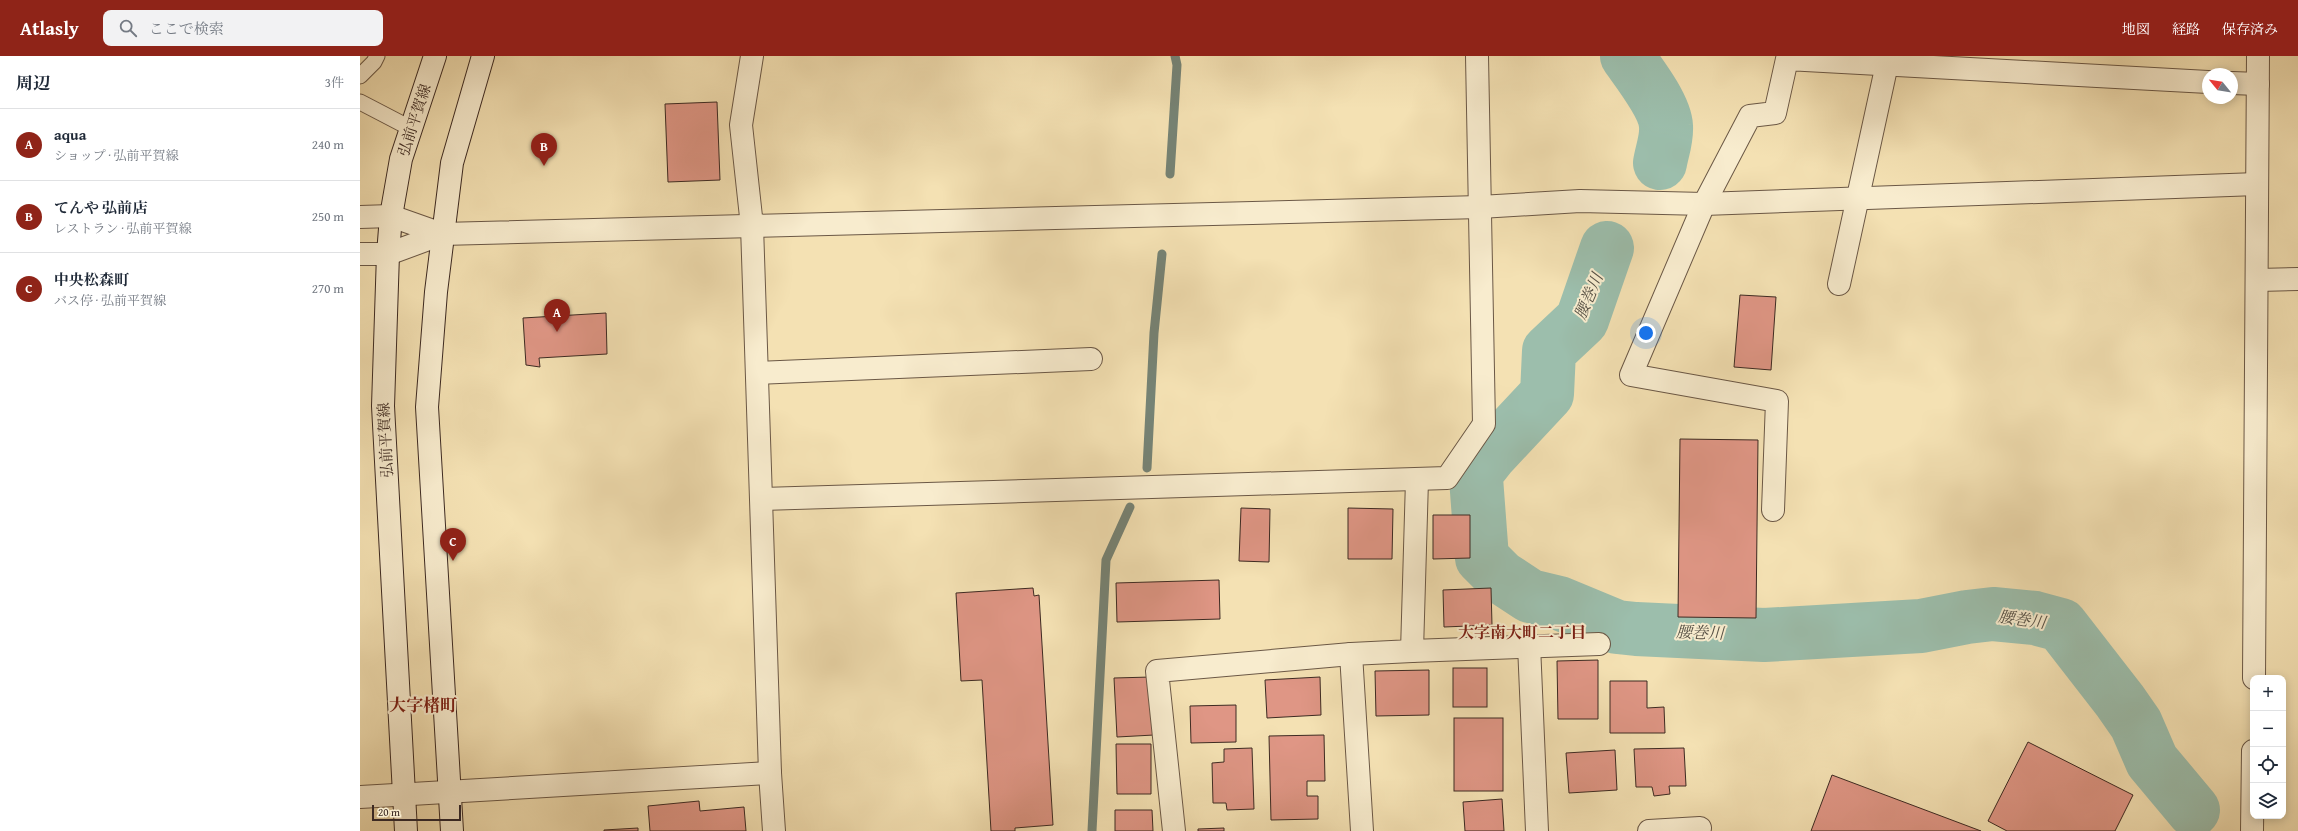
<!DOCTYPE html>
<html lang="ja">
<meta charset="utf-8">
<style>
:root{--surface:#fff;--page:#f2f2f3;--text:#1f2937;--muted:#747a83;--line:#e0e1e3;--accent:#8f2418}
body{margin:0;font-family:"Gentium Book Plus","Noto Serif JP",serif;background:var(--page);color:var(--text)}
.controls{position:absolute;right:12px;bottom:12px;display:grid;overflow:hidden;border-radius:8px;box-shadow:0 2px 10px #0003}
.controls button{width:36px;height:36px;display:grid;place-items:center;padding:0;border:0;border-bottom:1px solid var(--line);background:var(--surface);color:var(--text);font:20px sans-serif}
.compass{position:absolute;left:1842px;top:12px;width:36px;height:36px;border-radius:50%;background:var(--surface);box-shadow:0 2px 10px #0003;rotate:300deg}
.scale{position:absolute;left:12px;bottom:10px;width:89px;box-sizing:border-box;padding-left:4px;border:2px solid #3d2a22;border-top:0;font-size:11px;line-height:14px;white-space:nowrap;color:#3d2a22;-webkit-text-stroke:3px #f8ecce;paint-order:stroke}
.you{position:absolute;left:1286px;top:277px;width:14px;height:14px;margin:-10px;border:3px solid #fff;border-radius:50%;background:#1a73e8;box-shadow:0 0 0 6px #1a73e833}
.badge{display:grid;place-items:center;width:26px;height:26px;border-radius:50%;background:var(--accent);color:#fff;font-size:13px;font-weight:700}
.pin{position:absolute;translate:-50% -33px;filter:drop-shadow(0 1px 2px #0008)}
.pin::after{content:'';position:absolute;top:21px;width:14px;height:12px;background:inherit;clip-path:polygon(0 0,100% 0,50% 100%)}
.list{margin:0;padding:0;list-style:none}
h2{display:flex;justify-content:space-between;align-items:center;height:52px;margin:0;padding:0 16px;font-size:17px}
h2 small{font-size:13px;font-weight:400;color:var(--muted)}
.list li{display:grid;grid-template-columns:26px 1fr auto;gap:12px;align-items:center;box-sizing:border-box;height:72px;padding:0 16px;border-top:1px solid var(--line)}
.list b{display:block;font-size:15px;white-space:nowrap}
.list p{margin:0;font-size:13px;white-space:nowrap;color:var(--muted)}
.list em{font-size:13px;font-style:normal;color:var(--muted)}
.icon{flex:none;width:22px;height:22px;fill:none;stroke:currentColor;stroke-width:2;stroke-linecap:round;stroke-linejoin:round}
.map{position:relative;flex:none;width:1938px;height:775px;overflow:hidden}
header{display:flex;align-items:center;gap:24px;box-sizing:border-box;height:56px;padding:0 20px;background:var(--accent);color:#fff}
header strong{font-size:19px}
nav{display:flex;gap:22px;margin-inline-start:auto;font-size:14px}
.search{width:280px;height:36px;background:var(--page);display:flex;align-items:center;gap:10px;box-sizing:border-box;padding:0 14px;border-radius:8px;color:var(--muted);font-size:15px}
main{display:flex}
aside{flex:1;background:var(--surface)}
.map>svg:first-child{display:block}
.lines{fill:none;stroke-linecap:round;stroke-linejoin:round}
.stream{stroke:#768375;stroke-width:9}
.river{stroke:#9cbeac;stroke-width:54}
.building{fill:#df9685;stroke:#3d2a22}
.service-casing{stroke:#6b5846;stroke-width:17}
.minor-casing{stroke:#6b5846;stroke-width:24}
.tertiary-casing{stroke:#6b5846;stroke-width:24}
.secondary-casing{stroke:#3d2a22;stroke-width:24}
.service{stroke:#f8ecce;stroke-width:15}
.minor{stroke:#f8ecce;stroke-width:22}
.tertiary{stroke:#f8ecce;stroke-width:22}
.secondary{stroke:#f8ecce;stroke-width:22}
.labels{text-anchor:middle;dominant-baseline:central;stroke-width:4;stroke-linejoin:round;paint-order:stroke}
.street-label{font-size:15px;fill:#3d2a22;stroke:#f8ecce}
.water-label{font-size:16px;font-style:italic;fill:#554f44;stroke:#f8ecce}
.neighbourhood-label{font-size:16px;font-weight:bold;fill:#7a1f14;stroke:#f8ecce}
.quarter-label{font-size:17px;font-weight:bold;fill:#7a1f14;stroke:#f8ecce}
</style>
<header>
<strong>Atlasly</strong>
<div class="search"><svg class="icon" aria-label="search" viewBox="0 0 24 24"><circle cx="10" cy="10" r="6"/><path d="M15 15l6 6"/></svg>ここで検索</div>
<nav><a>地図</a><a>経路</a><a>保存済み</a></nav>
</header>
<main>
<aside>
<h2>周辺<small>3件</small></h2>
<ul class="list">
<li><span class="badge">A</span><div><b>aqua</b><p>ショップ · 弘前平賀線</p></div><em>240 m</em></li>
<li><span class="badge">B</span><div><b>てんや 弘前店</b><p>レストラン · 弘前平賀線</p></div><em>250 m</em></li>
<li><span class="badge">C</span><div><b>中央松森町</b><p>バス停 · 弘前平賀線</p></div><em>270 m</em></li>
</ul>
</aside>
<div class="map">
<svg width="1938" height="775" viewBox="0 0 1938 775">
<rect width="100%" height="100%" fill="#f4e1b3"/>
<filter id="stains"><feTurbulence type="fractalNoise" baseFrequency=".005" numOctaves="4"/><feColorMatrix values="0 0 0 0 .2 0 0 0 0 .09 0 0 0 0 .02 0 0 0 .5 -.17"/></filter>
<radialGradient id="worn" r=".72"><stop offset=".6" stop-color="#630" stop-opacity="0"/><stop offset="1" stop-color="#630" stop-opacity=".3"/></radialGradient>
<g class="lines">
<!-- stream -->
<g class="stream">
<path d="M810,118L817,9L815,0"/>
<path d="M787,412L794,277L802,198"/>
<path d="M732,775L746,504L770,451"/>
</g>
<!-- river -->
<g class="river">
<path d="M1267,0C1279,17 1305,50 1306,70C1307,83 1302,95 1300,107"/>
<path d="M1247,192L1222,264L1189,295L1187,338L1130,399L1119,413L1116,422L1122,502L1141,521L1170,540L1199,547L1257,571L1276,573L1404,579L1561,570L1607,561L1633,558L1675,562L1701,569L1760,645L1776,668L1792,705L1833,754"/>
</g>
</g>
<!-- building -->
<g class="building">
<path d="M357,46L360,124L308,126L305,48Z"/>
<path d="M1380,239L1416,241L1411,314L1374,311Z"/>
<path d="M246,257L247,298L179,302L180,311L166,309L163,262Z"/>
<path d="M1320,383L1398,384L1396,562L1318,561Z"/>
<path d="M881,452L910,453L909,506L879,505Z"/>
<path d="M988,452L1033,453L1032,503H988Z"/>
<path d="M1073,459H1110V502L1073,503Z"/>
<path d="M859,524L860,563L757,566L756,527Z"/>
<path d="M673,532L674,540L679,539L693,769L655,772V775H631L622,624L601,625L596,537Z"/>
<path d="M1131,532L1132,569L1084,571L1083,534Z"/>
<path d="M1238,604V663H1198L1197,605Z"/>
<rect x="1093" y="612" width="34" height="39"/>
<path d="M1069,614V659L1016,660L1015,615Z"/>
<path d="M791,621L794,679L757,681L754,622Z"/>
<path d="M960,621L961,659L907,662L905,624Z"/>
<path d="M1250,625H1287V652L1304,651L1305,677H1250Z"/>
<path d="M876,649V686L831,687L830,650Z"/>
<rect x="1094" y="662" width="49" height="73"/>
<path d="M964,679L965,725H947V740H958V763L911,764L909,680Z"/>
<path d="M1668,686L1773,739L1755,775H1647L1628,765Z"/>
<path d="M756,688H791V738H757Z"/>
<path d="M892,692L894,753L867,754L866,747H853L852,707L864,706V693Z"/>
<path d="M1324,692L1326,730H1309L1310,738L1294,740L1292,731H1276L1274,693Z"/>
<path d="M1255,694L1257,734L1209,737L1206,697Z"/>
<path d="M1472,719L1621,775H1451Z"/>
<path d="M1142,743L1144,775H1105L1103,746Z"/>
<path d="M339,745L340,755L384,751L386,775H290L288,750Z"/>
<path d="M755,754H792L793,775H755Z"/>
<path d="M278,772V775H244V774Z"/>
<path d="M864,772V775H838V773Z"/>
</g>
<g class="lines">
<!-- service casing -->
<g class="service-casing">
<g id="service">
<path d="M0,20L14,6L17,0"/>
<path d="M0,46L50,72"/>
</g>
</g>
<!-- minor casing -->
<g class="minor-casing">
<g id="minor">
<path d="M392,0L381,69L392,170L410,717L414,775"/>
<path d="M1872,27L1898,28"/>
<path d="M1898,224L1938,223"/>
<path d="M1479,228L1527,8"/>
<path d="M397,317L731,303"/>
<path d="M402,443L1087,422L1124,368L1117,0"/>
<path d="M1413,454L1417,345L1271,319L1344,148L1390,60L1415,57L1427,3L1848,26"/>
<path d="M1169,589L1177,775"/>
<path d="M1052,595L1239,588"/>
<path d="M0,741L410,717"/>
<path d="M814,775L797,615L991,598"/>
<path d="M1002,775L991,598L1052,595L1057,424"/>
<path d="M1289,775L1340,772"/>
</g>
</g>
<!-- tertiary casing -->
<g class="tertiary-casing">
<g id="tertiary">
<path d="M0,161L31,160L82,178"/>
<path d="M0,198H28L82,178L1120,151L1220,145L1344,148L1897,128"/>
<path d="M1894,622L1898,0"/>
<path d="M1892,775L1893,695"/>
</g>
</g>
<!-- secondary casing -->
<g class="secondary-casing">
<g id="secondary">
<path d="M46,775L23,350L28,198L31,160L41,103L75,0"/>
<path d="M92,775L67,351L76,236L92,107L123,0"/>
</g>
</g>
<!-- service -->
<use href="#service" class="service"/>
<!-- minor -->
<use href="#minor" class="minor"/>
<!-- tertiary -->
<use href="#tertiary" class="tertiary"/>
<!-- secondary -->
<use href="#secondary" class="secondary"/>
</g>
<g class="labels">
<!-- street labels -->
<g class="street-label">
<text transform="translate(54 64) rotate(-72)">弘前平賀線</text>
<text transform="translate(25 384) rotate(-93)">弘前平賀線</text>
</g>
<!-- water labels -->
<g class="water-label">
<text transform="translate(1228 240) rotate(-67)">腰巻川</text>
<text transform="translate(1662 563) rotate(8)">腰巻川</text>
<text transform="translate(1340 576) rotate(2)">腰巻川</text>
</g>
<!-- neighbourhood labels -->
<g class="neighbourhood-label">
<text x="1162" y="576">大字南大町二丁目</text>
</g>
<!-- quarter labels -->
<g class="quarter-label">
<text x="63" y="648">大字楮町</text>
</g>
</g>
<rect width="100%" height="100%" filter="url(#stains)"/>
<rect width="100%" height="100%" fill="url(#worn)"/>
</svg>
<div class="controls">
<button>+</button>
<button>−</button>
<button><svg class="icon" aria-label="locate" viewBox="0 0 24 24"><circle cx="12" cy="12" r="6"/><path d="M12 2v4M12 18v4M2 12h4M18 12h4"/></svg></button>
<button><svg class="icon" aria-label="layers" viewBox="0 0 24 24"><path d="M12 4l9 5-9 5-9-5zM3 14l9 5 9-5"/></svg></button>
</div>
<svg class="compass" viewBox="-18 -18 36 36"><path d="M0-13l5 13h-10z" fill="#e53935"/><path d="M0 13l5-13h-10z" fill="#747a83"/></svg>
<div class="scale">20 m</div>
<div class="you"></div>
<div class="pin badge" style="left:197px;top:276px">A</div>
<div class="pin badge" style="left:184px;top:110px">B</div>
<div class="pin badge" style="left:93px;top:505px">C</div>
</div>
</main>
